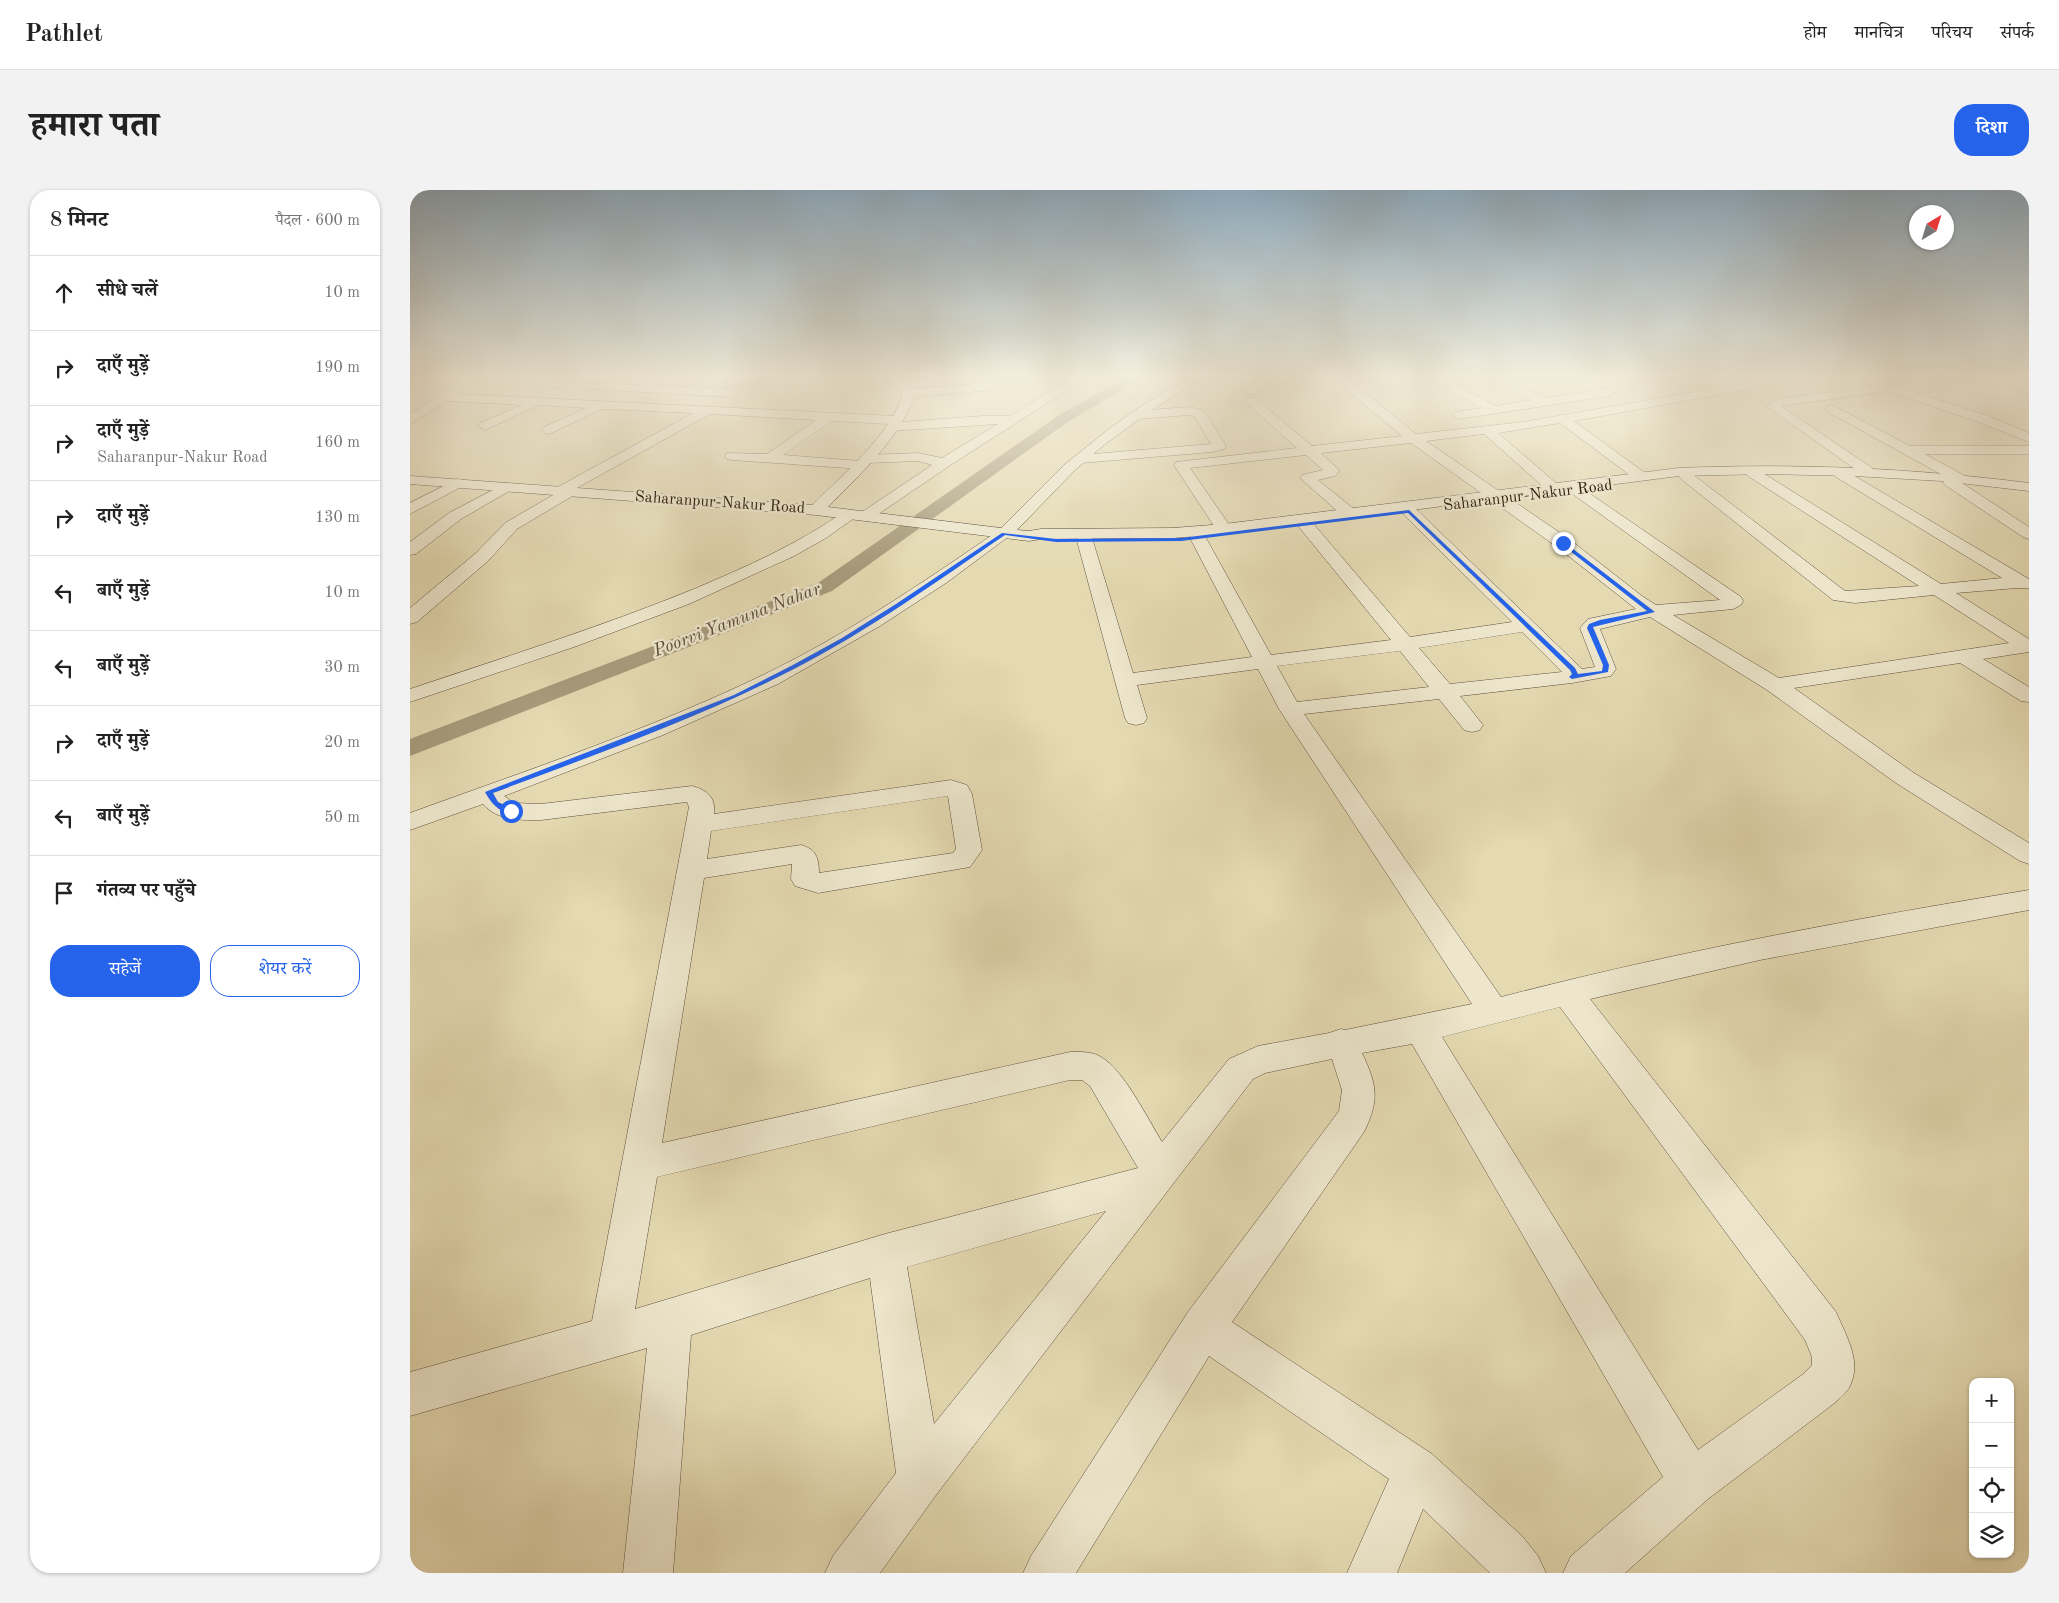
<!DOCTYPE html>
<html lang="hi">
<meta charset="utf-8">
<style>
:root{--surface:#fff;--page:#f2f2f2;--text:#222;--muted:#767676;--line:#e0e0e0;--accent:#2563eb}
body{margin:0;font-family:"Old Standard TT","Noto Serif Devanagari",serif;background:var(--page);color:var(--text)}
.controls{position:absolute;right:15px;bottom:15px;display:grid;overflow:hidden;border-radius:10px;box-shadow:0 1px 4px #0004}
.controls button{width:45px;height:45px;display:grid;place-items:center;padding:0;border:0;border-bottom:1px solid var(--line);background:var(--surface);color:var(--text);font:25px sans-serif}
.compass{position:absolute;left:1499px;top:15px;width:45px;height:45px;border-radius:50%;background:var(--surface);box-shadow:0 1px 4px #0004;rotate:38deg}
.stop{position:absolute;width:15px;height:15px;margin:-11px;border:4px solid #2563eb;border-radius:50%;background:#fff}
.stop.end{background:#2563eb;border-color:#fff;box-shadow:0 1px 5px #0008}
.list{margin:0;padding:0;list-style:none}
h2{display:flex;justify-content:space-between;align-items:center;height:65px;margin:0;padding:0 20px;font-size:21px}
h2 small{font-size:16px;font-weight:400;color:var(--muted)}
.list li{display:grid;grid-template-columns:32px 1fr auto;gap:15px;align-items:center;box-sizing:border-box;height:75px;padding:0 20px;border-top:1px solid var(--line)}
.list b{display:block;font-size:19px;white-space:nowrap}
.list p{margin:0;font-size:16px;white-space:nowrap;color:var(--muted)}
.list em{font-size:16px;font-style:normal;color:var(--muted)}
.actions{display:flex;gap:10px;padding:15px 20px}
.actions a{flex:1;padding:11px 0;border:1px solid var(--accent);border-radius:20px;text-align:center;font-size:18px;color:var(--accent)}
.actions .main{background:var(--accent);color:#fff}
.icon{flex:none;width:28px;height:28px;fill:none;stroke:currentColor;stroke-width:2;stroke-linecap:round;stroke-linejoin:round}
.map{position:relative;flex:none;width:1619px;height:1383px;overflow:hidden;border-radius:20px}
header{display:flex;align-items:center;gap:30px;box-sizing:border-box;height:70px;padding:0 25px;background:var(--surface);border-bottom:1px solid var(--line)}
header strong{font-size:24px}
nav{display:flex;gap:28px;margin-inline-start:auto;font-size:18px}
.intro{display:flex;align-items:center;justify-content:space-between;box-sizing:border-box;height:120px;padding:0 30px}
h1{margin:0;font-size:35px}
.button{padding:12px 22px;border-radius:20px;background:var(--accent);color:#fff;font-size:18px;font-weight:700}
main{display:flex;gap:30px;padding:0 30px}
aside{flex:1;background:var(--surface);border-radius:20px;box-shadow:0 1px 4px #0004}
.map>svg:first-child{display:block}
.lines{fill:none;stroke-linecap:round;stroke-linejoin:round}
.canal{fill:#a79b7c;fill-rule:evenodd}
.street-casing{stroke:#5e503d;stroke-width:1}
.secondary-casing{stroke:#322216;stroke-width:1}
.street{fill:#ede6cc;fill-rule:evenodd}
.secondary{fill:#ede6cc;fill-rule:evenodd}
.route{fill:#2563eb}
.labels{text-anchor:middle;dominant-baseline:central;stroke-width:5;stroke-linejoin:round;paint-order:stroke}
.far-street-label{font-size:16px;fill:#322216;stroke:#ede6cc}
.far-water-label{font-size:18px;font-style:italic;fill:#5b4c3a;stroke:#ede6cc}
</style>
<header>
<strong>Pathlet</strong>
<nav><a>होम</a><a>मानचित्र</a><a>परिचय</a><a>संपर्क</a></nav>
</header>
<div class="intro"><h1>हमारा पता</h1><a class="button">दिशा</a></div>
<main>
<aside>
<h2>8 मिनट<small>पैदल · 600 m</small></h2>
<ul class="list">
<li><svg class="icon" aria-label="ahead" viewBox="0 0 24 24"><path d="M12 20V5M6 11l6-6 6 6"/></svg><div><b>सीधे चलें</b></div><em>10 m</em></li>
<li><svg class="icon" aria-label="right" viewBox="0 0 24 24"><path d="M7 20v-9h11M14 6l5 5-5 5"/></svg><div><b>दाएँ मुड़ें</b></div><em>190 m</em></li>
<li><svg class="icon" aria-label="right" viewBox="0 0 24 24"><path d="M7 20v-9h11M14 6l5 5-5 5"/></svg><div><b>दाएँ मुड़ें</b><p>Saharanpur-Nakur Road</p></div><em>160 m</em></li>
<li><svg class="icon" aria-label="right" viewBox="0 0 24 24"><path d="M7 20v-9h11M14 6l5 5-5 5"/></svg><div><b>दाएँ मुड़ें</b></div><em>130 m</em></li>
<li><svg class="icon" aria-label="left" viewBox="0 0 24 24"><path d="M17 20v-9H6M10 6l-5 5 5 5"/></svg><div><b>बाएँ मुड़ें</b></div><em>10 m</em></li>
<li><svg class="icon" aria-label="left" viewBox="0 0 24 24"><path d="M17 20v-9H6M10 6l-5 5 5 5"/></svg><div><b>बाएँ मुड़ें</b></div><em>30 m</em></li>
<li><svg class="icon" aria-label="right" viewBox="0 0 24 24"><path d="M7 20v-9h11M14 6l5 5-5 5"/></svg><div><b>दाएँ मुड़ें</b></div><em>20 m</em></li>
<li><svg class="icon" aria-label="left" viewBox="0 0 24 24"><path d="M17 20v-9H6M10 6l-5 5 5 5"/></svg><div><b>बाएँ मुड़ें</b></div><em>50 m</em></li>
<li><svg class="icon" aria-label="arrive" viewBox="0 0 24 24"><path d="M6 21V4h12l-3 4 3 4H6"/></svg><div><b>गंतव्य पर पहुँचे</b></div></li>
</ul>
<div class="actions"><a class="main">सहेजें</a><a>शेयर करें</a></div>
</aside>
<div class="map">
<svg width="1619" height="1383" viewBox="0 0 1619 1383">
<rect width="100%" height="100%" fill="#e4d9b1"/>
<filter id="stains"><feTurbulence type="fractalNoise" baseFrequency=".004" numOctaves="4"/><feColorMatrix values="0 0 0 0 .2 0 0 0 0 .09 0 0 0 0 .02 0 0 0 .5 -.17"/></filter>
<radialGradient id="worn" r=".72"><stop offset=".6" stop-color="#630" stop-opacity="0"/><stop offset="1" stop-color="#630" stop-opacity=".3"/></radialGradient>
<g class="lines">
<!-- canal -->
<path class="canal" d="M718,187H734L659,231L422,401L0,566V549L408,393L649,225Z"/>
<!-- street casing -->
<g class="street-casing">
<g id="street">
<path d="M664,187H678L539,276L461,329H449L447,326L416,348L384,366L279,414L164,457L0,512V499C95,467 191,437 284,399C336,377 388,354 435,321H447L449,324L522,275L508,271L457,273L458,275L456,278L451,279L322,270L317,269L315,266L317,263L357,264L406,230L300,224L165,299L167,302L164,305L107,339L78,371L7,432L0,434V418L66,363L95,333L145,304L143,301L146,298L283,223L192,219L139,244L134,243L132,240L134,237L176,218L128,215L75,240L68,236L70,233L112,215L37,211L0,234V224L45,194L49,193L55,197L47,204L485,226L490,227L491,230L490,232L573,226H600ZM421,231L479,234L474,237L481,241L588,234L532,268L508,263L456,265L451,266L450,271L373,265Z"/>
<path d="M855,187H869L843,204H835L833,201L835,198Z"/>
<path d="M932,187H976L970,190L941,191L1006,244L1113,232L1372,187H1396L1390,190L1164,231L1235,283L1237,286L1235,289H1225L1150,233L1088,243L1147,294L1149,297L1147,300H1137L1074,244L1016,251L1159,349L1232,406L1246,415L1310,410L1157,300L1160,297H1170L1331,407L1333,411L1331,415L1323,419L1263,425L1369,488L1599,453L1524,405L1445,413L1423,410L1271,289L1269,286L1271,283H1281L1435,401L1509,396L1338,286L1336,283L1338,280H1348L1531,394L1592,388L1426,287L1424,284L1426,281H1436L1619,389V398H1607L1546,403L1619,449V462L1573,469L1619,497V512L1611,511L1550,473L1384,498L1504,583L1619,653V674L1610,671L1486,593L1357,500L1240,427L1190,439L1206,479L1201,486L1162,493L1050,506L1073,535L1070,540L1062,542L1054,540L1029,509L894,524L1091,807C1265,762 1442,729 1619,700V720L1350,770L1180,809L1426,1122C1436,1146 1453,1172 1439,1198C1435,1204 1428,1210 1422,1215L1298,1309L1215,1383H1153L1161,1366L1253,1287L1002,854L952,863C967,895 970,909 954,942L822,1132L1022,1264L1112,1346L1128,1366L1136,1383H1080L1013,1319L987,1383H937L979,1289L799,1166L666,1383H613L621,1366L778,1122L929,921L932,900L922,869L855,883L843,889L526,1305L470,1383H415L423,1366L486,1283L460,1088L281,1145L263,1383H213L237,1158L0,1226V1182L182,1131L279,617L277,612L131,630C110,630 88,631 73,614L0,640V623C118,580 239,540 353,485C436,445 512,393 588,341H600L602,344L536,393L470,436L368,494L253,545L94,606L104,613L131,614L282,596C297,600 306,607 304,624L541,590L557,595L562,604L572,660L560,677L408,703L385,696L381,689L382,674L294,688L252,953L660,862C671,862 681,861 691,867C713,879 738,929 752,952L819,869L848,856L919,843L931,839L935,840L1062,814L869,519L848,479L727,495L737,528L734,533L726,535L718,533L715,528L667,351L669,347H681L683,351L723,483L842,467L780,348L782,344H794L796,348L861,465L981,450L889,337L887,334L889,331H901L1000,447L1102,432L993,324L991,321L993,318H1005L1172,479L1185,477L1170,438L1178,429L1226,419L1147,357L1001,253L911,263L930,281L925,286L908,290L945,320L947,323L945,326H933L890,288L892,285L913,280L896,265L780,278L822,339L820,342H808L764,275L766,272L887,258L837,214L835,211L837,208H845L902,256L992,246L929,193L927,191ZM1112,442L1152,482L1040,494L1009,458ZM990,461L1019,497L887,512L867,476ZM538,606L546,659L543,663L409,683C409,668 406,659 391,655L297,669L301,641ZM1150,817L1395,1150L1402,1167V1175L1392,1185L1288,1260L1032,847ZM660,890H672L680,896L728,978L475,1044L225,1119L247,987ZM696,1021L524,1234L497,1077Z"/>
<path d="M1017,187H1031L1086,216L1121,210L1083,189L1081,187H1095L1135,208L1200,198L1206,202L1200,206L1049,229L1045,228L1043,225L1045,222L1072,218Z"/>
<path d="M1234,187H1249L1261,194L1259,196H1251Z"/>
<path d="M1619,187V193L1616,194L1619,195V203L1597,194L1595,192L1601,189Z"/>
<path d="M77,188L322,199L328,203L322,207L73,193L71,191Z"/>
<path d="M1461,188L1578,226L1619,243V252L1568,232L1478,201L1371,216L1462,278L1464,281L1462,284H1452L1356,216L1368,209L1463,196L1455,191Z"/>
<path d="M581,193L587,197L585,200L498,207L492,203L498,199Z"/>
<path d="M1422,215L1500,256H1619V264H1515L1555,286L1557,289L1552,293L1619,337V349L1613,347L1535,295L1533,292L1538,288L1418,222L1416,219L1418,216Z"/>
<path d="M780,217L794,221L816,256L814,259L802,262L671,273L666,272L664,269L666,266L671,265L801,254L785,227L779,225L727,229L721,225L727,221Z"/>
<path d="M48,289L53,290L55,293L53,296L0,324V313Z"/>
<path d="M96,293L101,294L103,297L101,300L51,329L6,364L0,365V352L39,323Z"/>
</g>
</g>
<!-- secondary casing -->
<g class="secondary-casing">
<path id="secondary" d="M476,187H488L502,200L504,203C498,240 445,290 418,317L591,338L654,275L700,238L733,215L780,187H794L742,220L694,255L664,281L607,340L619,341L631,339L763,338L814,334L1269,278C1386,273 1502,278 1619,293V301L1532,291L1444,286L1357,284L1269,286L814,344L763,348L631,349L619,351L406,325L0,294V286L402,315C429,289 485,240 492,204Z"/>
</g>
<!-- street -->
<use href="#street" class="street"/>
<!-- secondary -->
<use href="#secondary" class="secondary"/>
</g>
<!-- sky -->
<linearGradient id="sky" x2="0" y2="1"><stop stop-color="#8eaabd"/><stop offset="0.49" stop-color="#f3eedc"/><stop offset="1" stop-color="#f3eedc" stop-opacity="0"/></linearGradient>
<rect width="1619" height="380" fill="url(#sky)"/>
<!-- route -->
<path class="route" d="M999,320L1165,478L1168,484L1192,481L1193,475L1177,438L1179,434L1190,430L1237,421L1151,354V352H1154L1245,422L1183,437L1199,475L1198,482L1162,489L1159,487L1162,484L1160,480L998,323L771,351L646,352L595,345C526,392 458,441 384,479C287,529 184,565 83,603L88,612L103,619V623C90,624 81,613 75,602L324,505L381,476L432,448L486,414L592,343L646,349L771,348Z"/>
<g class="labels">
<!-- far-street labels -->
<g class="far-street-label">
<text transform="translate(1118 306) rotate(-7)">Saharanpur-Nakur Road</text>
<text transform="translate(310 313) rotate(4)">Saharanpur-Nakur Road</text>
</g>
<!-- far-water labels -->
<g class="far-water-label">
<text transform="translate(327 430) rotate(-21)">Poorvi Yamuna Nahar</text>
</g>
</g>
<rect width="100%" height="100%" filter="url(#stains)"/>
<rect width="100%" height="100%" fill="url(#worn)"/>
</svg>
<div class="controls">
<button>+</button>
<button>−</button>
<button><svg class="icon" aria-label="locate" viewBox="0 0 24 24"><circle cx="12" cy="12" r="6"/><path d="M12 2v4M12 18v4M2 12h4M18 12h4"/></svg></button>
<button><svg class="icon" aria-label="layers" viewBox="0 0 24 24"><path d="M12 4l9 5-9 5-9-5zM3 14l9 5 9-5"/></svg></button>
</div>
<svg class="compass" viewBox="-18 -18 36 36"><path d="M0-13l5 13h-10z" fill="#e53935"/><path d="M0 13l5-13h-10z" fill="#767676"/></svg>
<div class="stop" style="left:101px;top:621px"></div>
<div class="stop end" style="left:1153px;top:353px"></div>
</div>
</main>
